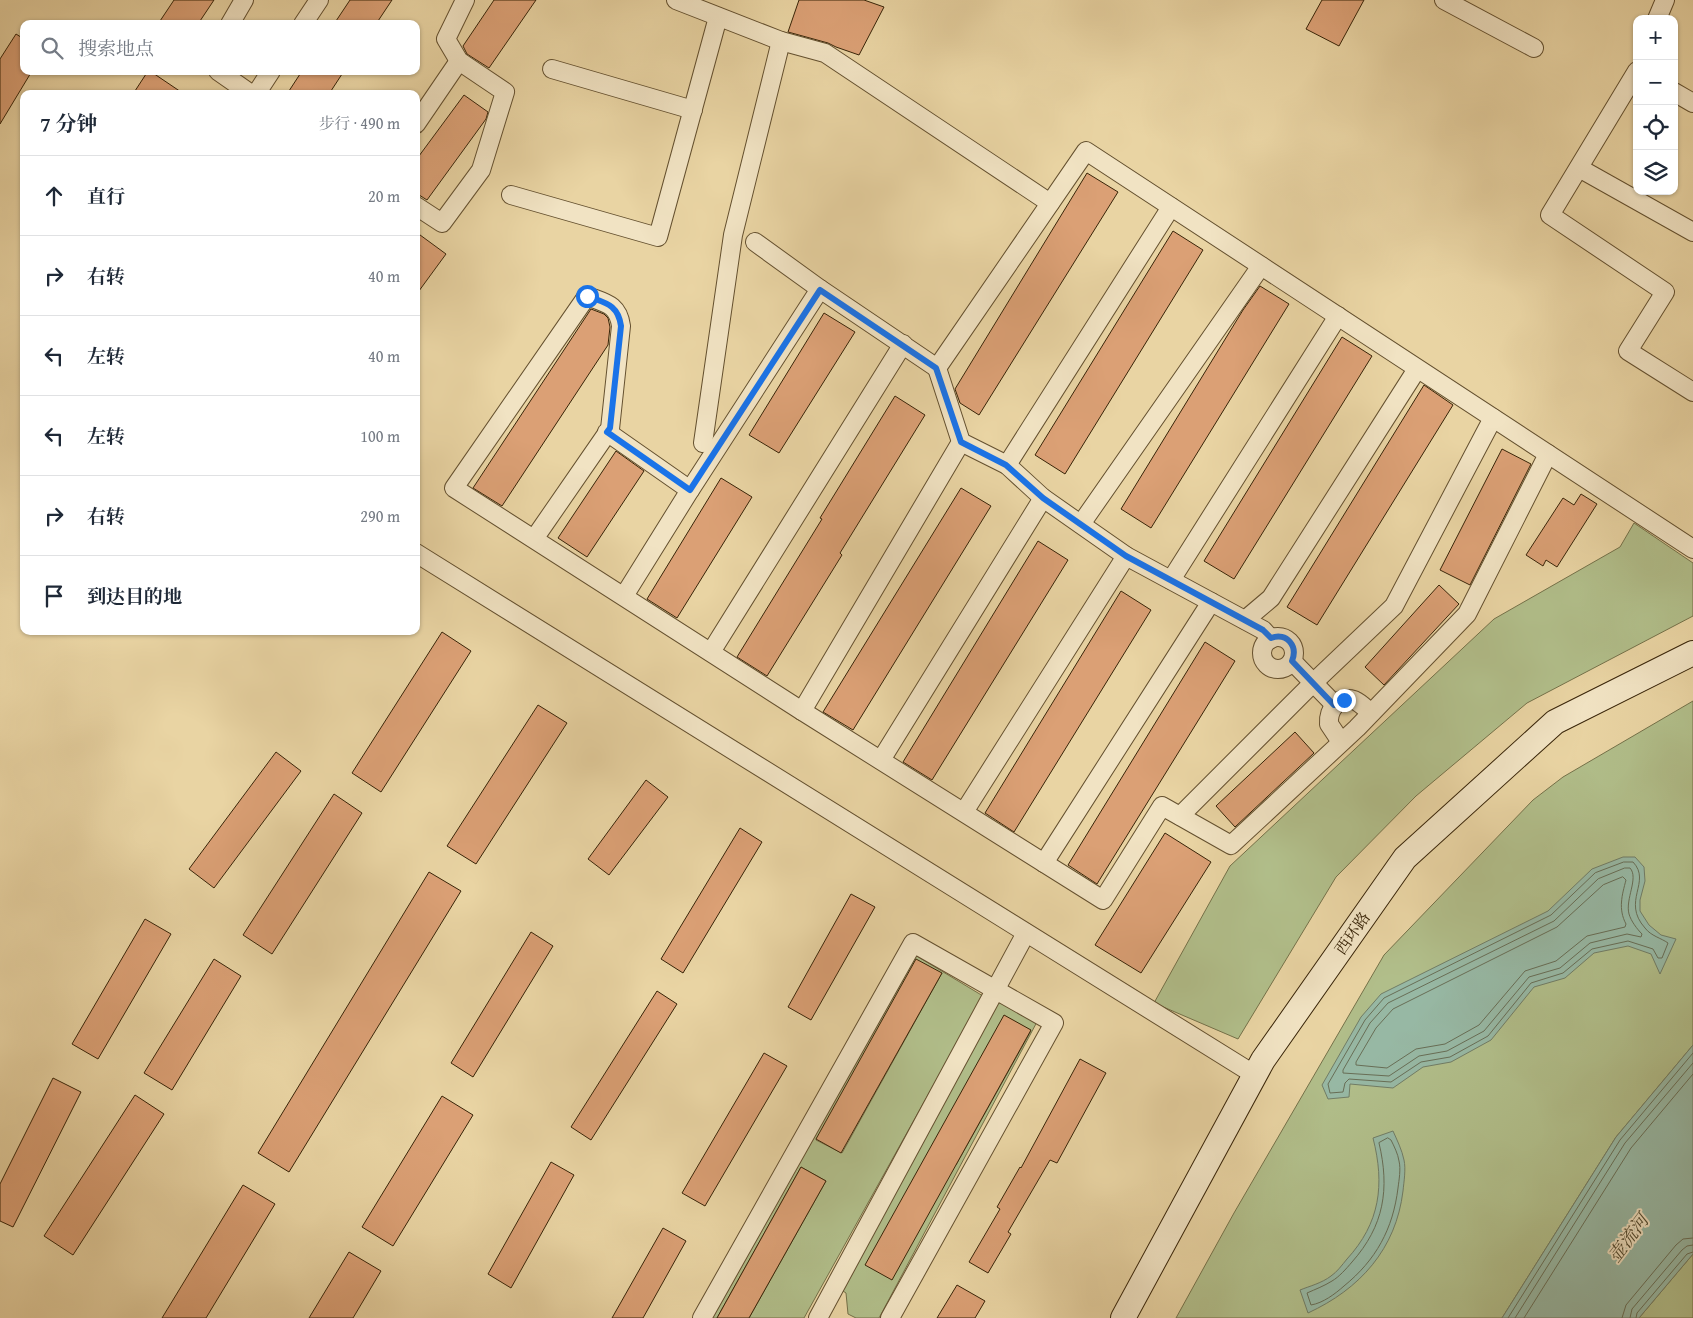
<!DOCTYPE html>
<html lang="zh">
<meta charset="utf-8">
<style>
:root{--surface:#fff;--page:#f2f2f3;--text:#1f2937;--muted:#747a83;--line:#e0e1e3}
body{margin:0;font-family:"Gentium Book Plus","Noto Serif SC",serif;background:var(--page);color:var(--text)}
.controls{position:absolute;right:15px;top:15px;display:grid;overflow:hidden;border-radius:10px;box-shadow:0 1px 4px #0004}
.controls button{width:45px;height:45px;display:grid;place-items:center;padding:0;border:0;border-bottom:1px solid var(--line);background:var(--surface);color:var(--text);font:25px sans-serif}
.stop{position:absolute;width:15px;height:15px;margin:-11px;border:4px solid #1a73e8;border-radius:50%;background:#fff}
.stop.end{background:#1a73e8;border-color:#fff;box-shadow:0 1px 5px #0008}
.list{margin:0;padding:0;list-style:none}
h2{display:flex;justify-content:space-between;align-items:center;height:65px;margin:0;padding:0 20px;font-size:21px}
h2 small{font-size:16px;font-weight:400;color:var(--muted)}
.list li{display:grid;grid-template-columns:32px 1fr auto;gap:15px;align-items:center;box-sizing:border-box;height:80px;padding:0 20px;border-top:1px solid var(--line)}
.list b{display:block;font-size:19px;white-space:nowrap}
.list em{font-size:16px;font-style:normal;color:var(--muted)}
.icon{flex:none;width:28px;height:28px;fill:none;stroke:currentColor;stroke-width:2;stroke-linecap:round;stroke-linejoin:round}
.map{position:relative;flex:none;width:1693px;height:1318px;overflow:hidden}
.search{position:absolute;background:var(--surface);box-shadow:0 1px 4px #0004;left:20px;top:20px;width:400px;height:55px;display:flex;align-items:center;gap:12px;box-sizing:border-box;padding:0 18px;border-radius:10px;color:var(--muted);font-size:19px}
.panel{position:absolute;background:var(--surface);box-shadow:0 1px 4px #0004;left:20px;top:90px;width:400px;height:545px;border-radius:10px}
.map>svg:first-child{display:block}
.green{fill:#b1be8a;stroke:#747149;fill-rule:evenodd}
.water{fill:#97b8a4;stroke:#717d66}
.lines{fill:none;stroke-linecap:round;stroke-linejoin:round}
.shore{stroke:#686e56;stroke-width:1}
.building{fill:#dba075;stroke:#382408}
.minor-casing{stroke:#64502f;stroke-width:20}
.secondary-casing{stroke:#382408;stroke-width:26}
.minor{stroke:#f1e3c3;stroke-width:18}
.secondary{stroke:#f1e3c3;stroke-width:24}
.route{stroke:#1a73e8;stroke-width:6}
.labels{text-anchor:middle;dominant-baseline:central;stroke-width:4;stroke-linejoin:round;paint-order:stroke}
.street-label{font-size:16px;fill:#382408;stroke:#f1e3c3}
.water-label{font-size:18px;font-style:italic;fill:#50492f;stroke:#f1e3c3}
</style>
<div class="map">
<svg width="1693" height="1318" viewBox="0 0 1693 1318">
<rect width="100%" height="100%" fill="#e9d4a3"/>
<filter id="stains"><feTurbulence type="fractalNoise" baseFrequency=".004" numOctaves="4"/><feColorMatrix values="0 0 0 0 .2 0 0 0 0 .09 0 0 0 0 .02 0 0 0 .5 -.17"/></filter>
<radialGradient id="worn" r=".72"><stop offset=".6" stop-color="#630" stop-opacity="0"/><stop offset="1" stop-color="#630" stop-opacity=".3"/></radialGradient>
<!-- green -->
<g class="green">
<path d="M1634,523L1693,563V616L1527,703L1416,796L1336,877L1238,1039L1154,1003L1230,866L1494,619L1620,547Z"/>
<path d="M1693,701V1045L1616,1137L1502,1318H1176L1234,1213L1384,955L1533,800L1563,777Z"/>
<path d="M915,955L983,996L804,1318H749L826,1181L801,1167L717,1318H712ZM942,973L842,1153L816,1140V1139Z"/>
<path d="M1005,1000L1038,1020L879,1318H856L848,1314L846,1293L840,1289L994,1006ZM1005,1016L1031,1031L956,1165Z"/>
<path d="M1693,1254V1318H1639Z"/>
</g>
<!-- water -->
<g class="water">
<path d="M1623,857H1635L1644,867L1645,881L1640,900V911L1649,925L1661,935L1676,939L1660,974L1651,954L1628,946L1594,953L1565,978L1534,987L1491,1040L1451,1062L1423,1067L1393,1088L1350,1084L1349,1097L1328,1099L1322,1085L1361,1017L1381,994L1548,911L1592,869Z"/>
<path d="M1693,1045V1254L1639,1318H1502L1616,1137Z"/>
<path d="M1393,1131C1397,1140 1402,1150 1404,1160C1406,1169 1404,1181 1403,1191C1396,1249 1360,1289 1308,1313L1300,1290C1310,1286 1322,1283 1331,1276C1337,1272 1342,1265 1347,1259C1380,1223 1385,1185 1373,1138Z"/>
</g>
<g class="lines">
<!-- shore -->
<g class="shore">
<path d="M1624,862H1633C1652,882 1621,901 1645,928C1651,936 1661,938 1668,943L1662,958H1658L1653,949L1628,941L1592,949L1563,973L1531,983L1488,1036L1450,1057L1421,1062L1391,1082L1349,1079L1345,1083L1343,1092L1330,1093L1328,1084L1365,1020L1384,998L1551,915L1595,873Z"/>
<path d="M1625,868H1630C1639,878 1625,899 1629,914C1631,921 1637,929 1642,934L1641,937L1627,934L1590,943L1560,968L1529,977L1484,1031L1447,1051L1419,1056L1389,1076L1343,1073V1070L1370,1023L1388,1003L1554,921L1598,879Z"/>
<path d="M1623,877L1626,880C1622,895 1618,909 1626,924L1625,927L1587,936L1556,961L1525,971L1479,1025L1445,1044L1416,1049L1387,1068L1356,1065V1062L1376,1028L1393,1009L1557,927L1603,885Z"/>
<path d="M1388,1138L1391,1140C1394,1146 1398,1154 1399,1161C1401,1169 1399,1180 1398,1188C1393,1229 1376,1260 1344,1286C1335,1294 1323,1303 1311,1305L1307,1293C1316,1289 1324,1286 1332,1281C1339,1277 1346,1269 1352,1262C1384,1226 1390,1189 1379,1143Z"/>
<path d="M1508,1318L1620,1140L1693,1053"/>
<path d="M1515,1318L1625,1143L1693,1063"/>
<path d="M1524,1318L1631,1148L1693,1074"/>
<path d="M1622,1318L1626,1305L1676,1245L1683,1239L1693,1238"/>
<path d="M1630,1318L1632,1309L1682,1250L1687,1246L1693,1245"/>
<path d="M1636,1318L1637,1313L1687,1254L1693,1252"/>
</g>
</g>
<!-- building -->
<g class="building">
<path d="M174,0H214L198,24H158Z"/>
<path d="M350,0H392L376,24H334Z"/>
<path d="M494,0H536L489,68L467,54L463,46Z"/>
<path d="M799,0H864L884,7L859,55L836,47L828,43L788,32Z"/>
<path d="M1322,0H1364L1339,46L1306,29Z"/>
<path d="M16,34L24,39V71H32L0,124V59Z"/>
<path d="M148,71H150L184,94H133Z"/>
<path d="M302,71H344L329,94H287Z"/>
<path d="M464,95L488,112L486,119L427,200L416,193V160Z"/>
<path d="M1087,173L1118,192L979,415L960,403L955,389Z"/>
<path d="M1173,231L1203,250L1065,474L1035,455Z"/>
<path d="M416,232L446,254L416,295Z"/>
<path d="M1260,286L1289,304L1151,528L1121,509L1243,310Z"/>
<path d="M591,309L604,314L608,318L610,327L608,345L502,506L473,488Z"/>
<path d="M824,313L855,332L779,453L749,435Z"/>
<path d="M1342,337L1372,356L1234,579L1204,561Z"/>
<path d="M1424,385L1453,405L1317,625L1287,607Z"/>
<path d="M895,396L925,415L840,553L842,555L767,676L737,657L822,519L820,518Z"/>
<path d="M1502,449L1531,464L1470,585L1440,570Z"/>
<path d="M616,451L644,471L587,557L558,538Z"/>
<path d="M721,478L752,497L677,618L647,599Z"/>
<path d="M961,488L991,506L853,730L823,712Z"/>
<path d="M1581,494L1597,504L1557,567L1546,560L1543,566L1526,555L1563,498L1574,505Z"/>
<path d="M1038,541L1068,560L932,780L903,762Z"/>
<path d="M1439,585L1459,604L1384,685L1365,667Z"/>
<path d="M1121,591L1151,610L1014,832L985,813Z"/>
<path d="M442,632L471,651L381,792L352,773Z"/>
<path d="M1205,642L1235,661L1097,884L1068,865Z"/>
<path d="M538,705L567,723L476,864L447,846Z"/>
<path d="M1295,732L1314,753L1235,827L1216,806Z"/>
<path d="M276,752L301,771L214,888L189,869Z"/>
<path d="M646,780L668,797L609,875L588,859Z"/>
<path d="M334,794L362,813L272,954L243,935Z"/>
<path d="M740,828L762,842L683,973L661,959Z"/>
<path d="M1165,833L1211,862L1141,973L1095,945Z"/>
<path d="M429,872L461,891L289,1172L258,1153Z"/>
<path d="M851,894L875,907L811,1020L788,1007Z"/>
<path d="M145,919L171,934L98,1059L72,1044Z"/>
<path d="M531,932L553,946L473,1077L451,1063Z"/>
<path d="M214,959L241,976L172,1090L144,1073Z"/>
<path d="M916,959L942,973L841,1153L816,1139Z"/>
<path d="M657,991L677,1004L591,1140L571,1127Z"/>
<path d="M1004,1015L1031,1030L892,1280L865,1265Z"/>
<path d="M764,1053L787,1066L705,1206L682,1193Z"/>
<path d="M1080,1059L1106,1073L1057,1163L1050,1160L1008,1232L1011,1234L988,1273L969,1262L1000,1209L997,1207L1020,1167L1021,1168Z"/>
<path d="M53,1078L81,1092L13,1227L0,1221V1184Z"/>
<path d="M135,1095L164,1114L73,1255L44,1236Z"/>
<path d="M442,1096L473,1115L393,1246L362,1227Z"/>
<path d="M551,1162L574,1175L511,1288L488,1274Z"/>
<path d="M801,1167L826,1181L749,1318H717Z"/>
<path d="M243,1185L275,1204L206,1318H162Z"/>
<path d="M663,1228L686,1241L643,1318H612Z"/>
<path d="M349,1252L381,1271L353,1318H309Z"/>
<path d="M957,1285L985,1301L975,1318H937Z"/>
</g>
<g class="lines">
<!-- minor casing -->
<g class="minor-casing">
<g id="minor">
<path d="M676,0L781,41L825,53L1050,203"/>
<path d="M1444,0L1534,48"/>
<path d="M1657,19L1665,0"/>
<path d="M230,24L244,0"/>
<path d="M303,24L319,0"/>
<path d="M552,69L693,110"/>
<path d="M218,71L251,94"/>
<path d="M1637,71L1550,215L1665,292L1628,351L1693,392"/>
<path d="M1674,92L1693,103"/>
<path d="M256,94L271,71"/>
<path d="M416,124L459,61"/>
<path d="M1579,168L1693,232"/>
<path d="M511,195L658,237L718,17"/>
<path d="M416,206L442,223L481,170L505,92L459,61L446,39L465,0"/>
<path d="M820,289L937,368"/>
<path d="M607,432L690,490L624,596"/>
<path d="M703,443L733,235L781,41"/>
<path d="M1007,465L1171,207"/>
<path d="M690,490L820,289L755,242"/>
<path d="M1081,524L1261,266"/>
<path d="M534,539L610,429L621,326C618,304 605,303 587,296L454,488L802,711L961,442"/>
<path d="M416,553L1255,1075"/>
<path d="M1171,580L1338,316"/>
<path d="M1245,620L1271,598L1417,369"/>
<circle cx="1278" cy="653" r="16"/>
<path d="M1271,639L1263,630L1126,556L1043,498L1007,465L961,442L937,368L1086,151L1693,549"/>
<path d="M711,652L903,344"/>
<path d="M1292,661L1335,705"/>
<path d="M802,711L1103,900L1162,806L1231,845L1357,728L1467,614L1548,454"/>
<path d="M1341,742L1329,724C1328,710 1338,695 1354,700C1361,703 1366,709 1371,713"/>
<path d="M881,760L1043,498"/>
<path d="M964,812L1126,556"/>
<path d="M1180,816L1313,683L1394,606L1493,418"/>
<path d="M1044,863L1211,602"/>
<path d="M702,1318L913,943L1054,1023L890,1318"/>
<path d="M818,1318L1026,933"/>
</g>
</g>
<!-- secondary casing -->
<g class="secondary-casing">
<path id="secondary" d="M1123,1318L1263,1060L1405,858L1555,722L1693,653"/>
</g>
<!-- minor -->
<use href="#minor" class="minor"/>
<!-- secondary -->
<use href="#secondary" class="secondary"/>
</g>
<g class="lines">
<!-- route -->
<path class="route" d="M587,296C605,303 618,304 621,326L610,428L607,432L690,490L820,290L936,368L961,442L1006,465L1043,498L1126,556L1263,630L1271,638C1287,632 1298,646 1292,661L1334,705L1344,700"/>
</g>
<g class="labels">
<!-- street labels -->
<g class="street-label">
<text transform="translate(1352 933) rotate(-55)">西环路</text>
</g>
<!-- water labels -->
<g class="water-label">
<text transform="translate(1628 1238) rotate(-53)">壶流河</text>
</g>
</g>
<rect width="100%" height="100%" filter="url(#stains)"/>
<rect width="100%" height="100%" fill="url(#worn)"/>
</svg>
<div class="controls">
<button>+</button>
<button>−</button>
<button><svg class="icon" aria-label="locate" viewBox="0 0 24 24"><circle cx="12" cy="12" r="6"/><path d="M12 2v4M12 18v4M2 12h4M18 12h4"/></svg></button>
<button><svg class="icon" aria-label="layers" viewBox="0 0 24 24"><path d="M12 4l9 5-9 5-9-5zM3 14l9 5 9-5"/></svg></button>
</div>
<div class="stop" style="left:587px;top:296px"></div>
<div class="stop end" style="left:1344px;top:700px"></div>
<div class="search"><svg class="icon" aria-label="search" viewBox="0 0 24 24"><circle cx="10" cy="10" r="6"/><path d="M15 15l6 6"/></svg>搜索地点</div>
<section class="panel">
<h2>7 分钟<small>步行 · 490 m</small></h2>
<ul class="list">
<li><svg class="icon" aria-label="ahead" viewBox="0 0 24 24"><path d="M12 20V5M6 11l6-6 6 6"/></svg><div><b>直行</b></div><em>20 m</em></li>
<li><svg class="icon" aria-label="right" viewBox="0 0 24 24"><path d="M7 20v-9h11M14 6l5 5-5 5"/></svg><div><b>右转</b></div><em>40 m</em></li>
<li><svg class="icon" aria-label="left" viewBox="0 0 24 24"><path d="M17 20v-9H6M10 6l-5 5 5 5"/></svg><div><b>左转</b></div><em>40 m</em></li>
<li><svg class="icon" aria-label="left" viewBox="0 0 24 24"><path d="M17 20v-9H6M10 6l-5 5 5 5"/></svg><div><b>左转</b></div><em>100 m</em></li>
<li><svg class="icon" aria-label="right" viewBox="0 0 24 24"><path d="M7 20v-9h11M14 6l5 5-5 5"/></svg><div><b>右转</b></div><em>290 m</em></li>
<li><svg class="icon" aria-label="arrive" viewBox="0 0 24 24"><path d="M6 21V4h12l-3 4 3 4H6"/></svg><div><b>到达目的地</b></div></li>
</ul>
</section>
</div>
